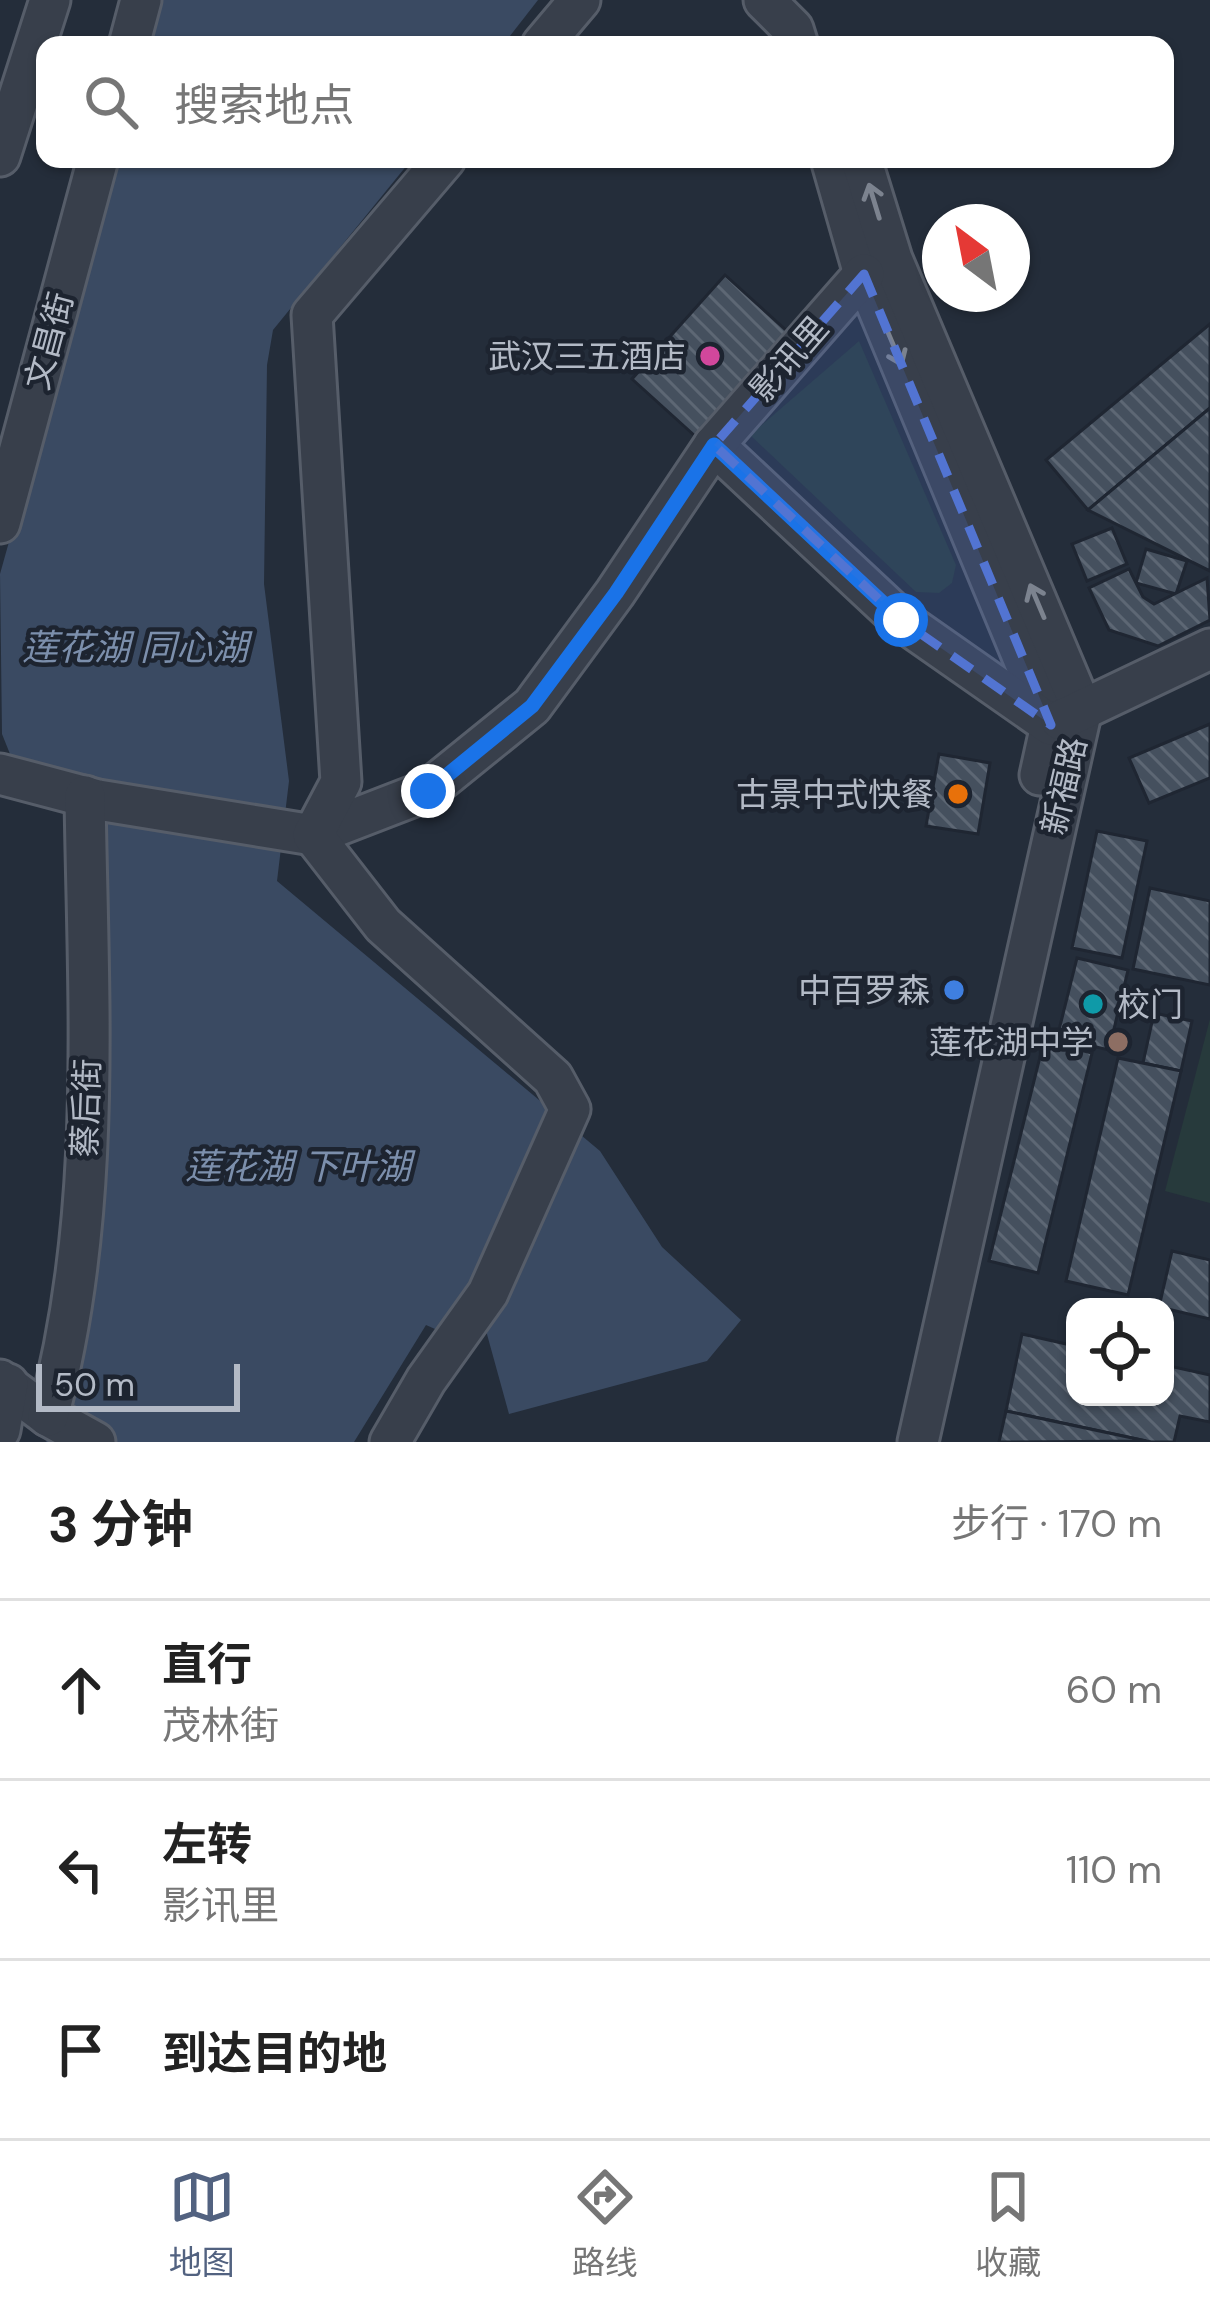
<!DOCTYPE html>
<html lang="zh">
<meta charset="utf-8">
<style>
:root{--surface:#fff;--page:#f2f2f2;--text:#222;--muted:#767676;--line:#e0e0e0;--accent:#526280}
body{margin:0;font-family:"DM Sans","Noto Sans SC",sans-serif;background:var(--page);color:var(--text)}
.controls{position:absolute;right:36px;bottom:36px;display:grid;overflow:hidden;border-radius:24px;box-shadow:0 3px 9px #0004}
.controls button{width:108px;height:108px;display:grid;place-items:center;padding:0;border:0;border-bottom:3px solid var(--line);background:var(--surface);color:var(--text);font:60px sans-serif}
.compass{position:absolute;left:922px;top:204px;width:108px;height:108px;border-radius:50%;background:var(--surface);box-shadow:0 3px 9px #0004;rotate:328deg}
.scale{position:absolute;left:36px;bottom:30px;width:204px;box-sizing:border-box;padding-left:12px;border:6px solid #b3bac6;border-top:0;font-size:33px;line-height:42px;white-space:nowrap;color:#b3bac6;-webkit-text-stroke:9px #1d2430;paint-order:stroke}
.stop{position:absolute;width:36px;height:36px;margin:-27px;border:9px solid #1a73e8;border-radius:50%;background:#fff}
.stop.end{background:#1a73e8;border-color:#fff;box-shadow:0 3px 12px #0008}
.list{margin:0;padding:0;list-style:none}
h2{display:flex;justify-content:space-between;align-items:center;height:156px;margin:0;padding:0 48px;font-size:51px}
h2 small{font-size:39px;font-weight:400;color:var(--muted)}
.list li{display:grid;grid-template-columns:78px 1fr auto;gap:36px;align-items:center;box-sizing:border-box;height:180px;padding:0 48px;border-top:3px solid var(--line)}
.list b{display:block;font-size:45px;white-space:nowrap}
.list p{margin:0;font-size:39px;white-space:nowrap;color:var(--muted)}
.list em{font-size:39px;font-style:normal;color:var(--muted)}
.icon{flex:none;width:66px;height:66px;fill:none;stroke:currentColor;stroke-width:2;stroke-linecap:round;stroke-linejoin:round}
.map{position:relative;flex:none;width:1210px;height:1442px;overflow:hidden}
.search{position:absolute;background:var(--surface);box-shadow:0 3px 9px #0004;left:36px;right:36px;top:36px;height:132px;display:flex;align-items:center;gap:30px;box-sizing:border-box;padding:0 42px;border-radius:24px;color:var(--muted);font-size:45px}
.sheet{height:696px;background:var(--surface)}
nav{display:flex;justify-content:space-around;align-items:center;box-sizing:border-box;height:168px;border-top:3px solid var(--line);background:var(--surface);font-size:33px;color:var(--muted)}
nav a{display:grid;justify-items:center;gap:6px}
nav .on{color:var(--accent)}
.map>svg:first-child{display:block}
.green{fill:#273a3c}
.water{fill:#3a4a62}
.building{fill:url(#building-back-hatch);stroke:#1f2632;stroke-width:3}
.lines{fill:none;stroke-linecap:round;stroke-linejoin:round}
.minor-casing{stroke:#565d69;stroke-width:45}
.minor{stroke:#383f4b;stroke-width:39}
.oneway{stroke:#7c838f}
.route{stroke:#1a73e8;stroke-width:15}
.marked{fill:#5274d2;fill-opacity:0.2;stroke:#5274d2;stroke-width:9;stroke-dasharray:24 15;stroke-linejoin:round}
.hotel-dot{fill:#d1479c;stroke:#1d2430;stroke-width:4.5}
.food-dot{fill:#e8710a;stroke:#1d2430;stroke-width:4.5}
.shop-dot{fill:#3f7fe0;stroke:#1d2430;stroke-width:4.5}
.culture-dot{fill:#0f9aa8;stroke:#1d2430;stroke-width:4.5}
.education-dot{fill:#8d6e63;stroke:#1d2430;stroke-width:4.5}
.labels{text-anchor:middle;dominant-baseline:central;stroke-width:9;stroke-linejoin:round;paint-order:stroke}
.street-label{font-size:33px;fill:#b3bac6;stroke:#1d2430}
.poi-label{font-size:33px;fill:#b3bac6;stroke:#1d2430;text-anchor:end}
.water-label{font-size:36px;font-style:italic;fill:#7c8fac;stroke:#1d2430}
</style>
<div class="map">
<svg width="1210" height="1442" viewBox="0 0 1210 1442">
<defs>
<pattern id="building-back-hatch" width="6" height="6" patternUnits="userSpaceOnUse" patternTransform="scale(3)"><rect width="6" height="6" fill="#45505e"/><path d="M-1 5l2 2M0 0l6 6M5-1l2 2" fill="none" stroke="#5d6774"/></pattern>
</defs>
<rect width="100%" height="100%" fill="#242d3a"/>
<!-- green -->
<g class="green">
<path d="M859,341L956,565L952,583L939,593L916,592L750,435Z"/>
<path d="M1210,1019V1203L1165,1191Z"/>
</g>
<!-- water -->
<g class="water">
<path d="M160,0H538L503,45H148Z"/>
<path d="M116,159H412L273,330L267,365L264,584L289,781L277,881L600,1151L662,1247L741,1320L707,1361L509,1414L485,1327L469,1344L426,1325L354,1442H46L60,1423L105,789L12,759L2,734L0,574Z"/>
</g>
<!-- building -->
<g class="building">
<path d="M725,275L788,332L695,436L632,379Z"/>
<path d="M1210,324V408L1088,510L1046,460Z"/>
<path d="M1210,408V571L1088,510Z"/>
<path d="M1112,528L1127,564L1087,581L1072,544Z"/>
<path d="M1146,549L1187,561L1176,594L1136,583Z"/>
<path d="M1129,569L1143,597L1154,604L1207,578L1210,620L1158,646L1109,630L1089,588Z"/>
<path d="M1210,724V778L1149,803L1129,758Z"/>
<path d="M939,754L990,763L978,834L926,826Z"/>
<path d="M1097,831L1147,841L1122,958L1072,948Z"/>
<path d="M1150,888L1210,901V985L1133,969Z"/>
<path d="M1077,958L1128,970L1109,1050L1057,1038Z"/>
<path d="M1154,1013L1192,1021L1181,1071L1143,1063Z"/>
<path d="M1044,1041L1092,1053L1038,1273L989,1261Z"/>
<path d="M1118,1058L1181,1071L1128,1295L1066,1281Z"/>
<path d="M1172,1251L1210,1260V1319L1159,1307Z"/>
<path d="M1022,1334L1075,1346V1397H1165V1365L1210,1375V1422L1180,1416L1174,1442H1151L1006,1411Z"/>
<path d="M1006,1411L1146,1441L999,1442Z"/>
</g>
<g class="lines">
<!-- minor casing -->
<g class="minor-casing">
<g id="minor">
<path d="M764,0L793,29L798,45"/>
<path d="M129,45L141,0"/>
<path d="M542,45L580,0"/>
<path d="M0,156L50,0"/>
<path d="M831,159L864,274L1051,725L1040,775"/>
<path d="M861,159L892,259L1082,709L918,1442"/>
<path d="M714,445L901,620L1051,725"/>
<path d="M0,523L98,159"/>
<path d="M1061,720L1210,649"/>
<path d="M0,774L98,800L313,835L427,791L532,706L615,593L714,445L864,274"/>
<path d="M0,1380L48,1416L95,1442"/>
<path d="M48,1416C103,1215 88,1002 85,796"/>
<path d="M0,1430L8,1384"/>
<path d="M390,1442L426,1380L488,1293L570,1109L553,1078L383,925L313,835L341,782L312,315L445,159"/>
</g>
</g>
<!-- minor -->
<use href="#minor" class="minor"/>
</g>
<!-- one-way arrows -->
<defs><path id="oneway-shaft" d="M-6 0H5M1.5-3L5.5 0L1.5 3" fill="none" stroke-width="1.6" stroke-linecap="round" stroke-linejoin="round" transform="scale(3)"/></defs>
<g class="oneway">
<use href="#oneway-shaft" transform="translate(874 201) rotate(-107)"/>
<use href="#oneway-shaft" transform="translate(895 349) rotate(67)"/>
<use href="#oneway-shaft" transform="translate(1037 601) rotate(-113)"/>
</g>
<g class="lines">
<!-- route -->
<path class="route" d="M428,791L532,706L616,593L714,445L901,620"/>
</g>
<!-- marked area -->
<path class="marked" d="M864,274L1051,725L901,620L714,445Z"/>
<!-- markers -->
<circle class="hotel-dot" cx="710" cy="356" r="12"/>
<circle class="food-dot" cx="958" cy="794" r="12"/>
<circle class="shop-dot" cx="954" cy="990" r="12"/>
<circle class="culture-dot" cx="1093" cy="1004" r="12"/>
<circle class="education-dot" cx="1118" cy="1042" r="12"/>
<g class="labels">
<!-- street labels -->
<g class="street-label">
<text transform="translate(49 341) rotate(-75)">文昌街</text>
<text transform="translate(789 359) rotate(-49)">影讯里</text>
<text transform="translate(1064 786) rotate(-77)">新福路</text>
<text transform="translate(86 1108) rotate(-88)">蔡后街</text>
</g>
<!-- poi labels -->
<g class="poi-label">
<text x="686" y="356">武汉三五酒店</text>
<text x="934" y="794">古景中式快餐</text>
<text x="930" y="990">中百罗森</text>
<text x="1117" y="1004" text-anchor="start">校门</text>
<text x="1094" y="1042">莲花湖中学</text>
</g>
<!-- water labels -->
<g class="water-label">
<text x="135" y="647">莲花湖 同心湖</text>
<text x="298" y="1166">莲花湖 下叶湖</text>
</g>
</g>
</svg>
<div class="controls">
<button><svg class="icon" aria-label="locate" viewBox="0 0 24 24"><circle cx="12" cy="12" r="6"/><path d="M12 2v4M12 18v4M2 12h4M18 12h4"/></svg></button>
</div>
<svg class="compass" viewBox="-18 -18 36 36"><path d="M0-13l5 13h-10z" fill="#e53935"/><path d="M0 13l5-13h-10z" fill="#767676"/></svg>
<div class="scale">50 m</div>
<div class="stop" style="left:901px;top:620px"></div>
<div class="stop end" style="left:428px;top:791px"></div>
<div class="search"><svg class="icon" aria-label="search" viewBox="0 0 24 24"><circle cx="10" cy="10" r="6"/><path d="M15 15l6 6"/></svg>搜索地点</div>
</div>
<section class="sheet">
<h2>3 分钟<small>步行 · 170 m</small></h2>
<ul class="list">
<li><svg class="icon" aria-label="ahead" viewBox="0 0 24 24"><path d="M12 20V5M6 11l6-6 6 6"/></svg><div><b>直行</b><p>茂林街</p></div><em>60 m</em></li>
<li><svg class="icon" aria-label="left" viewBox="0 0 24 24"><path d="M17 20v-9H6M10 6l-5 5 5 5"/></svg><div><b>左转</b><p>影讯里</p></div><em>110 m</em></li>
<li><svg class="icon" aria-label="arrive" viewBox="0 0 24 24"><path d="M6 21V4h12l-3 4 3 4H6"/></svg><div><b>到达目的地</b></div></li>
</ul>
</section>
<nav>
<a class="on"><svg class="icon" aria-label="map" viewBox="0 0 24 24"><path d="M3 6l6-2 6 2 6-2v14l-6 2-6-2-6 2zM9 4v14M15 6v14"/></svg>地图</a>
<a><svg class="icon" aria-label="directions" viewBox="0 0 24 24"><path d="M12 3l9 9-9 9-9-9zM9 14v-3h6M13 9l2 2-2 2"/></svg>路线</a>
<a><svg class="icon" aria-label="saved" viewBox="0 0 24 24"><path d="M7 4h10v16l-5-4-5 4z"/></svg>收藏</a>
</nav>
